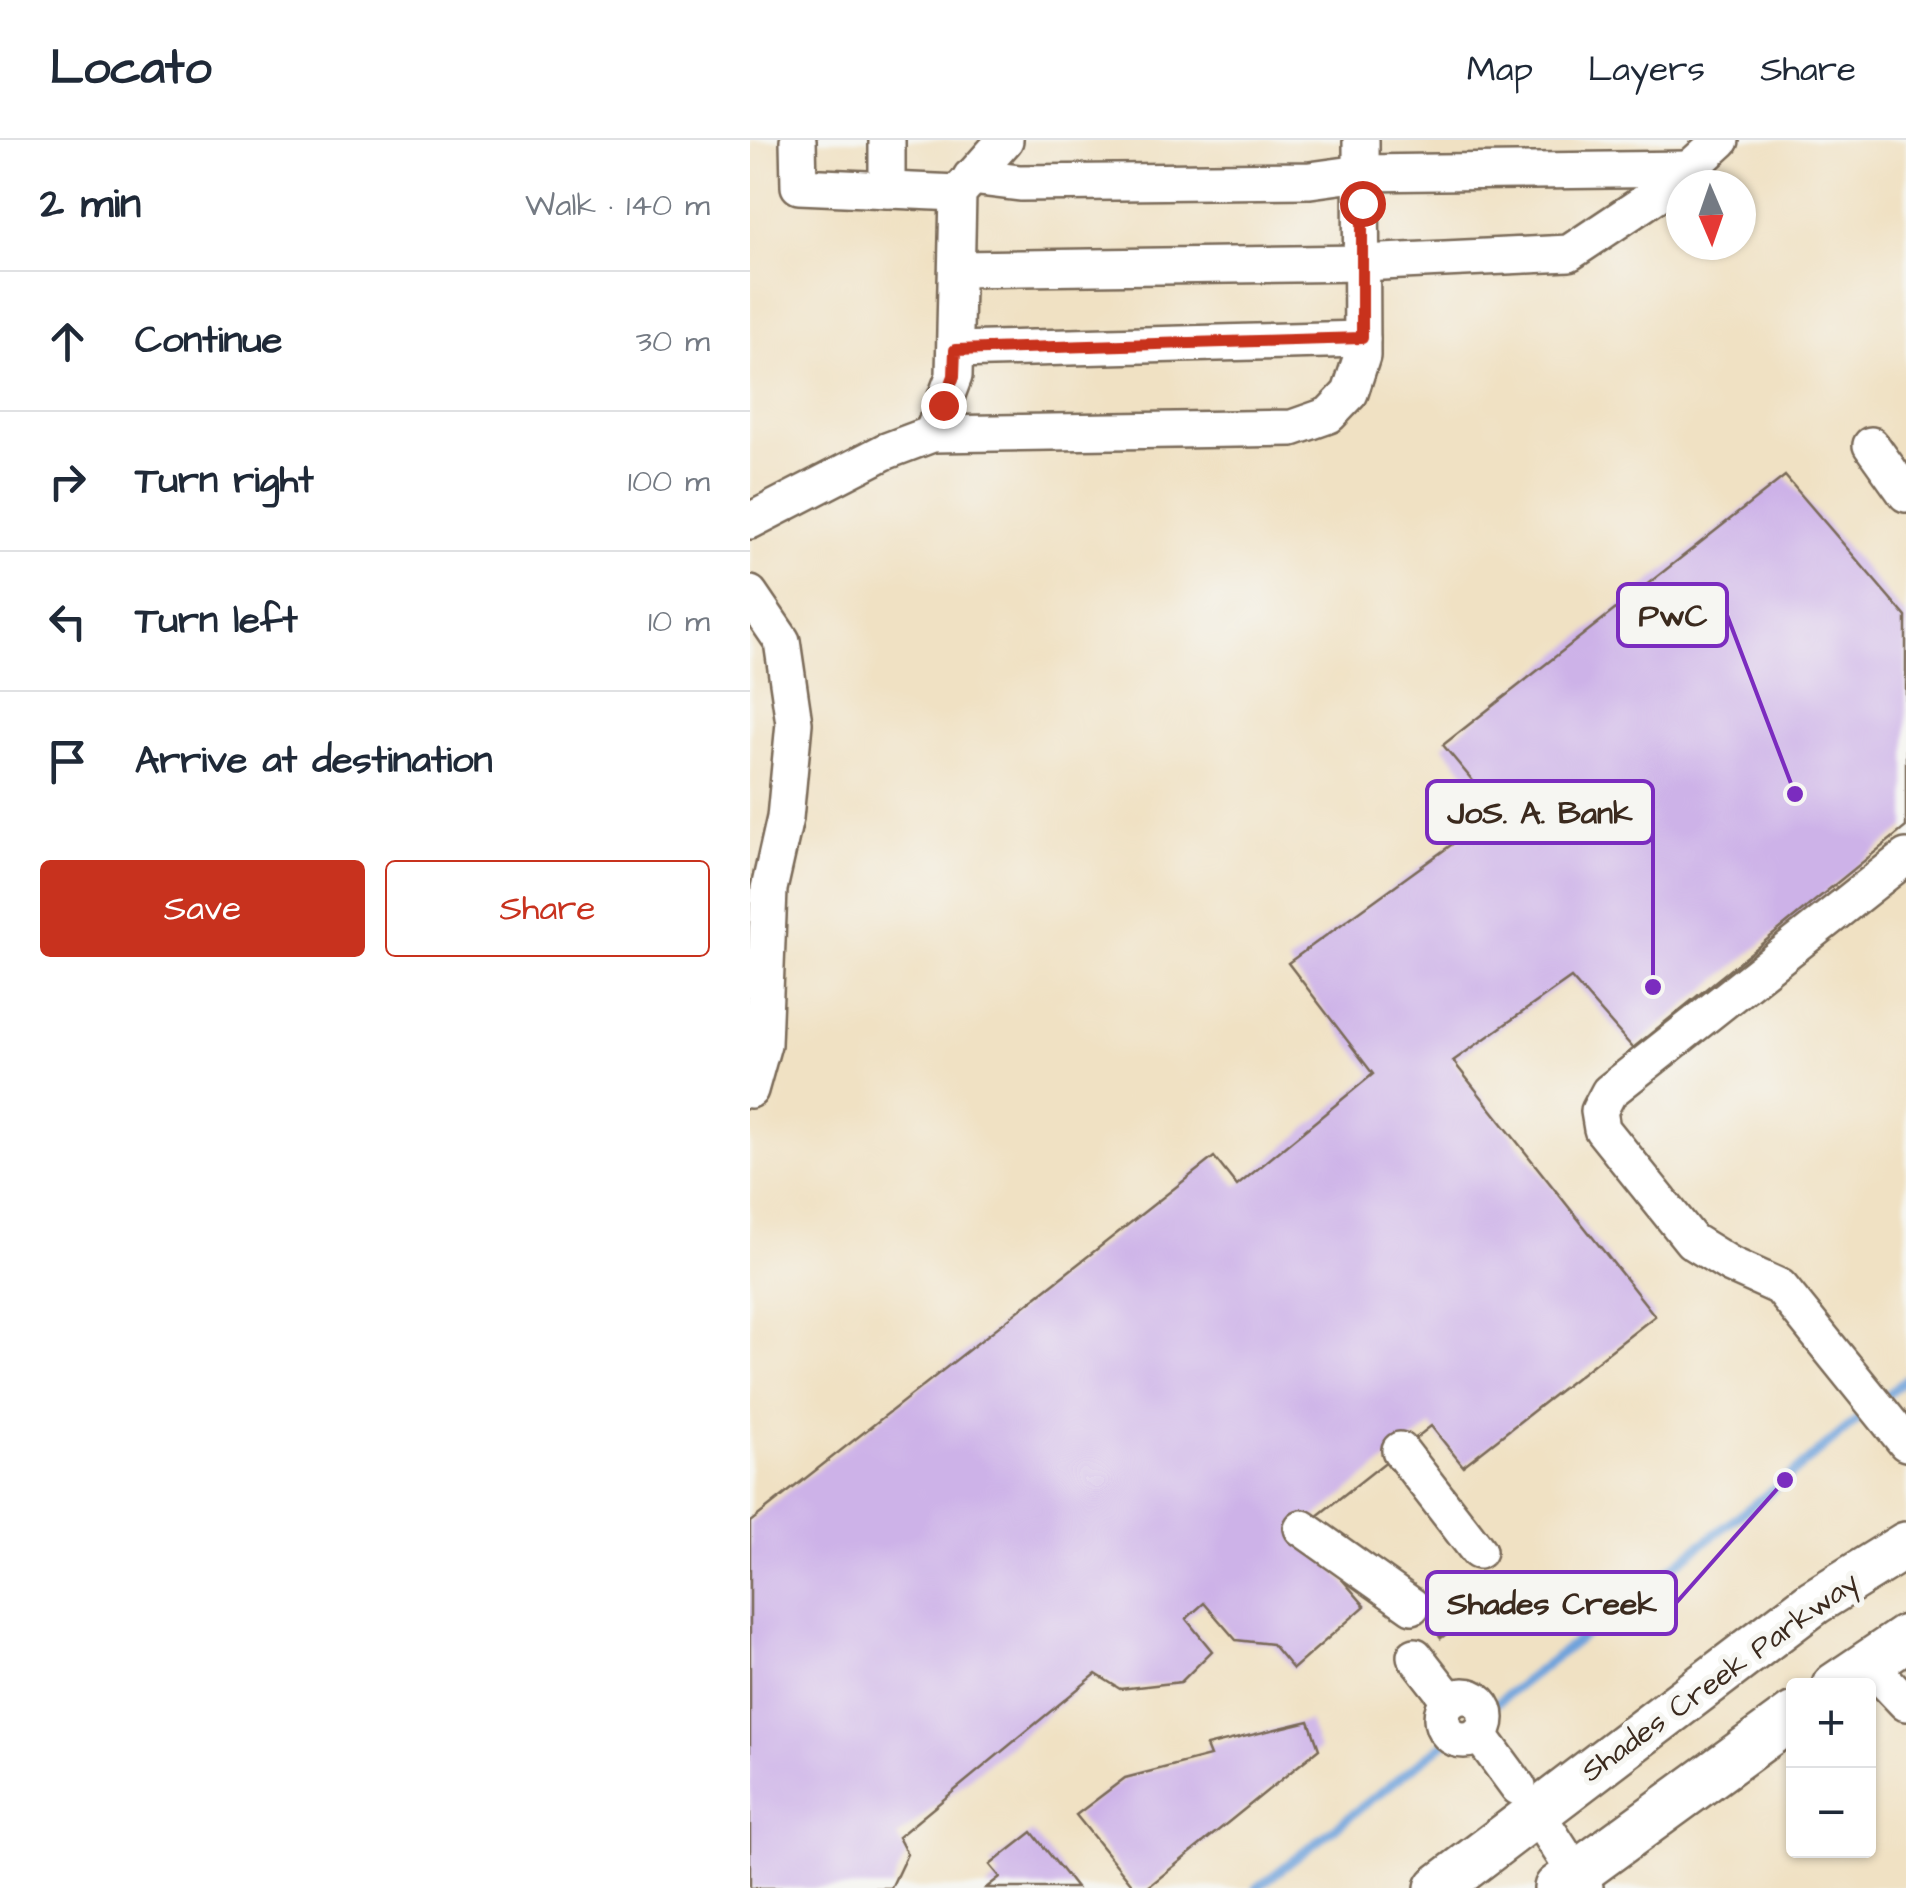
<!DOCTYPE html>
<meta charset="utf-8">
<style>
:root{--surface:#fff;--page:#f6f6f7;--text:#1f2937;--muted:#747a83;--line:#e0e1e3;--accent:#c8321e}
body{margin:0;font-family:"Architects Daughter",sans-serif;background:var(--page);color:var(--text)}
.controls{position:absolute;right:30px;bottom:30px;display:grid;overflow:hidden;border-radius:10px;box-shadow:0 2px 8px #0004}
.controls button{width:90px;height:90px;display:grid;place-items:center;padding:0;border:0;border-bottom:2px solid var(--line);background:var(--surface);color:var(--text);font:50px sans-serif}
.compass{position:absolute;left:916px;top:30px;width:90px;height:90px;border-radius:50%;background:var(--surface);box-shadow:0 2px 8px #0004;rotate:178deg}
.stop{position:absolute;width:30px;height:30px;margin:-22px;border:8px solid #c8321e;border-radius:50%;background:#fff}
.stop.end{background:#c8321e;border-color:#fff;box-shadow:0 2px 10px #0008}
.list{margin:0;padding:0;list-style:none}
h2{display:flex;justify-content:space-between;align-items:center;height:130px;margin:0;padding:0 40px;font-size:42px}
h2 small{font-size:32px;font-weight:400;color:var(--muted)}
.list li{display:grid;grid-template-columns:65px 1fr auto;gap:30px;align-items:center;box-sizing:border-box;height:140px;padding:0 40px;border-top:2px solid var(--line)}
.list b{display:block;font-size:38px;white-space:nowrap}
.list em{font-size:32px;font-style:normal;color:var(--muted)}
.actions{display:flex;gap:20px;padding:30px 40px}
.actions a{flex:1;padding:22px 0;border:2px solid var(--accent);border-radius:10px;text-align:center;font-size:35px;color:var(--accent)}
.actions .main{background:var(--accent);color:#fff}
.icon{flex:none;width:55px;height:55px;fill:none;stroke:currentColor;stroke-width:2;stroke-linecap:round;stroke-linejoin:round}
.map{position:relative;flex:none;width:1156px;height:1748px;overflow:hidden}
header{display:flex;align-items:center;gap:60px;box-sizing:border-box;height:140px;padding:0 50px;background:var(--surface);border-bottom:2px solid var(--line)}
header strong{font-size:48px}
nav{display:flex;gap:55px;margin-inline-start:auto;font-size:35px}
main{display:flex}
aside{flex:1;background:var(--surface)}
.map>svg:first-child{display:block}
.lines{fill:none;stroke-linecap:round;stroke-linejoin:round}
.stream{stroke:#6fa3db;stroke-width:9}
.building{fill:#cdb2e8}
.minor-casing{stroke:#7a6a58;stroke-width:40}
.major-casing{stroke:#7a6a58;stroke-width:50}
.path{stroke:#7a6a58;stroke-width:5;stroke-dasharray:8 8;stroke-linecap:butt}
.minor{stroke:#fff;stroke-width:35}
.major{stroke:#fff;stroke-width:45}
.route{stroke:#c8321e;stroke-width:12}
.labels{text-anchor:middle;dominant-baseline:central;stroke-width:10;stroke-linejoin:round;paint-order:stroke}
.street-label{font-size:30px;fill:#3b2a1e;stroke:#f6f6f2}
.leader{fill:none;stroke:#7b2cbf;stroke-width:4}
.callout-dot{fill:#7b2cbf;stroke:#f6f6f2;stroke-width:4}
.callout{fill:#f6f6f2;stroke:#7b2cbf;stroke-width:4}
.callout-label{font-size:32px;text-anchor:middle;font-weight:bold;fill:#3b2a1e}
</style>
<header>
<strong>Locato</strong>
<nav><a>Map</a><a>Layers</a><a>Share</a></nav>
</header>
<main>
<aside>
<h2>2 min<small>Walk · 140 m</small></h2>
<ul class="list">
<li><svg class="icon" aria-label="ahead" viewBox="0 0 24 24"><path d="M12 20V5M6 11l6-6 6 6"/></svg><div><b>Continue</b></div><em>30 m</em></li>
<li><svg class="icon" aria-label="right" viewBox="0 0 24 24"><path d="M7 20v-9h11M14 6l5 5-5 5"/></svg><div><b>Turn right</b></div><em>100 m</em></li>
<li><svg class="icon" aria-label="left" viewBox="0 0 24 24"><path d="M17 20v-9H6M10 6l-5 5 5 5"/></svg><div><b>Turn left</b></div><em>10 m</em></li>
<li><svg class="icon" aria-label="arrive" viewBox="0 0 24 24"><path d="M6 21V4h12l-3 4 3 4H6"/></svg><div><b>Arrive at destination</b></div></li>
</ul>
<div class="actions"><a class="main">Save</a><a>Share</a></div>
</aside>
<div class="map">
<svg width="1156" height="1748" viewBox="0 0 1156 1748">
<rect width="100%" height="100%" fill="#f6f6f2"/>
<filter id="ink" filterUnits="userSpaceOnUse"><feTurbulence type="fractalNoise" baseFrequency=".01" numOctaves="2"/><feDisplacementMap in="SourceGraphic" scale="20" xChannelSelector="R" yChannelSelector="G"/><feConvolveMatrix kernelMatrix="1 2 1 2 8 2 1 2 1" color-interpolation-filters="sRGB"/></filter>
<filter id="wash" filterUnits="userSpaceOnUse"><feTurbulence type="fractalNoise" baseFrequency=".0048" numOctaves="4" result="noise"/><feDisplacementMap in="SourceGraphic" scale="40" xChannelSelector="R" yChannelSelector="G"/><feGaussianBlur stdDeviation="2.25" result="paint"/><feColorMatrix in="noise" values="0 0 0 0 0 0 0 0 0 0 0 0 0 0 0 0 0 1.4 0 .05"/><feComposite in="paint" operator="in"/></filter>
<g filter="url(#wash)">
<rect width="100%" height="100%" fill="#f0e1c3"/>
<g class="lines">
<!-- stream -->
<g class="stream">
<path d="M1132,1259L1156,1239"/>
<path d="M507,1748L1035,1340L1120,1269"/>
</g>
</g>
<g id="blocks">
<!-- building -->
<g class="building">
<path d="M1035,336L1156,477V687L883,908L821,838L703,921L905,1176L713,1326L681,1286L552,1388L545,1385L615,1466L543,1529L522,1504L486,1500L454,1463L436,1479L462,1511L431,1542L370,1549L346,1534L148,1697L157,1714L141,1748H0V1382L464,1017L487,1046L623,934L538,823L748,671L693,605Z"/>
<path d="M559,1581L569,1609L397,1748H385L326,1675L375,1638L460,1616L456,1606Z"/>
<path d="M282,1692L326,1748H236L250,1737L240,1725Z"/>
</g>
</g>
</g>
<g filter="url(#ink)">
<use href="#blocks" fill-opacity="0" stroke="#7a6a58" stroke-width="2.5"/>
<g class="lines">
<!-- minor casing -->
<g class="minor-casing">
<g id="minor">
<path d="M48,0L49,46L208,53"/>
<path d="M137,0V50"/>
<path d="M221,37L270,43L560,40L611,33L940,29"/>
<path d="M207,129L612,123L819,113L924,43L971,0"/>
<path d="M205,210L612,199"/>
<path d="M182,294L204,236L208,53L255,0"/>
<path d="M1121,305L1156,354"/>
<path d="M0,381L134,312L182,294L542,288L579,275L600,253L612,216L611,0"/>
<path d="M0,454L32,501L44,583L35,678L19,749L13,904L0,950"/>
<path d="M1156,717L859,952L849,971L852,989L942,1101L981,1125L1030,1147L1156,1303"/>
<path d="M650,1310L728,1411"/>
<path d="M552,1388L662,1466"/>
<path d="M665,1516L700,1561"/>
<path d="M1117,1522L1156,1563"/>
<circle cx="714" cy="1578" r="22"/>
<path d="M729,1594L768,1647"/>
<path d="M786,1672L835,1748"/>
</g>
</g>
<!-- major casing -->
<g class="major-casing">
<g id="major">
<path d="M1085,1546L1156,1498"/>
<path d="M688,1748L1064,1462L1156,1405"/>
<path d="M807,1748L1044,1575"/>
</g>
</g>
<!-- path -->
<path class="path" d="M689,1498L709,1483L713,1469L710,1466L693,1469"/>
<!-- minor -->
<use href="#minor" class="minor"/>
<!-- major -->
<use href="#major" class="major"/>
</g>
</g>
<g class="lines" filter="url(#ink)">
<!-- route -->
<path class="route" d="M193,265L204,236L205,210L612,198V63"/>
</g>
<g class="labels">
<!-- street labels -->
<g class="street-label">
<text transform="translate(970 1537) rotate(-36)">Shades Creek Parkway</text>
</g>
</g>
<!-- callouts -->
<path class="leader" d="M1045 654L977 475M903 847L903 672M1035 1340L926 1463"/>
<g class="callout-dot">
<circle cx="1045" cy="654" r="10"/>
<circle cx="903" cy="847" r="10"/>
<circle cx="1035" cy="1340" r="10"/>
</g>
<g class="callout">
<rect x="868" y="444" width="109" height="62" rx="10"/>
<rect x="677" y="641" width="226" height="62" rx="10"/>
<rect x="677" y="1432" width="249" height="62" rx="10"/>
</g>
<g class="callout-label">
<text x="923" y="486">PwC</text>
<text x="790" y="683">JoS. A. Bank</text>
<text x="802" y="1474">Shades Creek</text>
</g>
</svg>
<div class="controls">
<button>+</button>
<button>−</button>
</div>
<svg class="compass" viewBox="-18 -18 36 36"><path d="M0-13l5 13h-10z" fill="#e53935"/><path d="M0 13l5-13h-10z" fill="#747a83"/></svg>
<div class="stop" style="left:612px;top:63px"></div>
<div class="stop end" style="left:193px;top:265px"></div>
</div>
</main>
